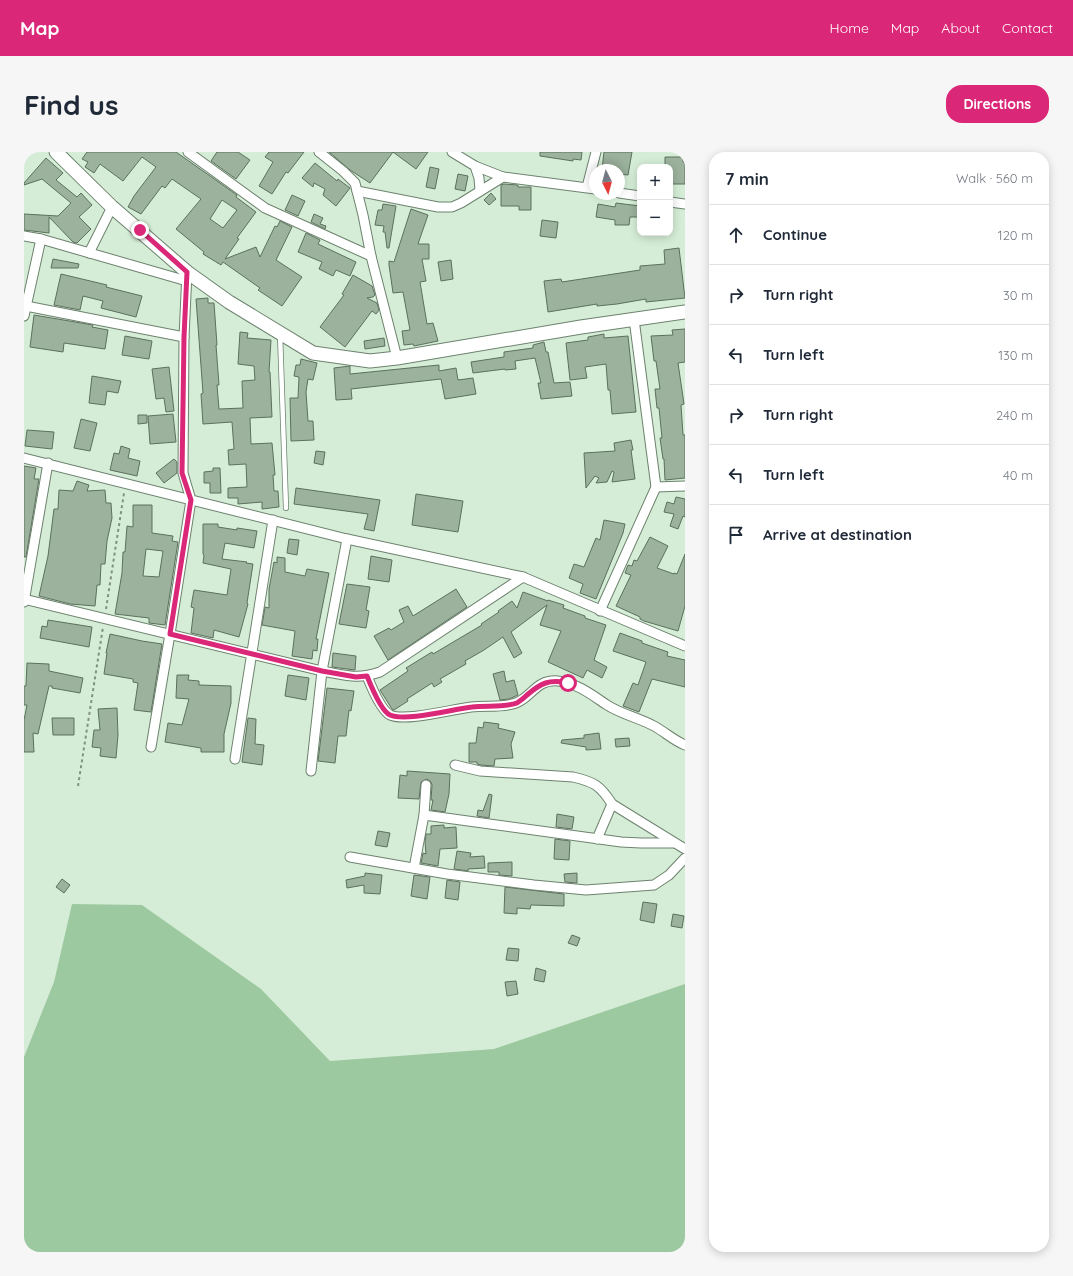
<!DOCTYPE html>
<meta charset="utf-8">
<style>
:root{--surface:#fff;--page:#f6f6f7;--text:#1f2937;--muted:#747a83;--line:#e0e1e3;--accent:#db2777}
body{margin:0;font-family:Quicksand,sans-serif;background:var(--page);color:var(--text)}
.controls{position:absolute;right:12px;top:12px;display:grid;overflow:hidden;border-radius:8px;box-shadow:0 2px 10px #0003}
.controls button{width:36px;height:36px;display:grid;place-items:center;padding:0;border:0;border-bottom:1px solid var(--line);background:var(--surface);color:var(--text);font:20px sans-serif}
.compass{position:absolute;left:565px;top:12px;width:36px;height:36px;border-radius:50%;background:var(--surface);box-shadow:0 2px 10px #0003;rotate:174deg}
.stop{position:absolute;width:12px;height:12px;margin:-9px;border:3px solid #db2777;border-radius:50%;background:#fff}
.stop.end{background:#db2777;border-color:#fff;box-shadow:0 1px 4px #0008}
.list{margin:0;padding:0;list-style:none}
h2{display:flex;justify-content:space-between;align-items:center;height:52px;margin:0;padding:0 16px;font-size:17px}
h2 small{font-size:13px;font-weight:400;color:var(--muted)}
.list li{display:grid;grid-template-columns:26px 1fr auto;gap:12px;align-items:center;box-sizing:border-box;height:60px;padding:0 16px;border-top:1px solid var(--line)}
.list b{display:block;font-size:15px;white-space:nowrap}
.list em{font-size:13px;font-style:normal;color:var(--muted)}
.icon{flex:none;width:22px;height:22px;fill:none;stroke:currentColor;stroke-width:2;stroke-linecap:round;stroke-linejoin:round}
.map{position:relative;flex:none;width:661px;height:1100px;overflow:hidden;border-radius:16px}
header{display:flex;align-items:center;gap:24px;box-sizing:border-box;height:56px;padding:0 20px;background:var(--accent);color:#fff}
header strong{font-size:19px}
nav{display:flex;gap:22px;margin-inline-start:auto;font-size:14px}
.intro{display:flex;align-items:center;justify-content:space-between;box-sizing:border-box;height:96px;padding:0 24px}
h1{margin:0;font-size:28px}
.button{padding:10px 18px;border-radius:16px;background:var(--accent);color:#fff;font-size:14px;font-weight:700}
main{display:flex;gap:24px;padding:0 24px}
aside{flex:1;background:var(--surface);border-radius:16px;box-shadow:0 2px 10px #0003}
.map>svg:first-child{display:block}
.green{fill:#9dc9a0}
.building{fill:#9cb29d;stroke:#5b705d;fill-rule:evenodd}
.lines{fill:none;stroke-linecap:round;stroke-linejoin:round}
.lane-casing{stroke:#6d826e;stroke-width:6}
.street-casing{stroke:#6d826e;stroke-width:11}
.secondary-casing{stroke:#6d826e;stroke-width:15}
.path{stroke:#809181;stroke-width:2;stroke-dasharray:3 3;stroke-linecap:butt}
.lane{stroke:#fff;stroke-width:4.5}
.street{stroke:#fff;stroke-width:9}
.secondary{stroke:#fff;stroke-width:13}
.route{stroke:#db2777;stroke-width:5}
</style>
<header>
<strong>Map</strong>
<nav><a>Home</a><a>Map</a><a>About</a><a>Contact</a></nav>
</header>
<div class="intro"><h1>Find us</h1><a class="button">Directions</a></div>
<main>
<div class="map">
<svg width="661" height="1100" viewBox="0 0 661 1100">
<rect width="100%" height="100%" fill="#d5edd6"/>
<!-- green -->
<path class="green" d="M48,752L118,753L237,837L306,909L470,897L661,832V1100H0V905L30,830Z"/>
<!-- building -->
<g class="building">
<path d="M63,0H152L213,43L212,45L232,60L213,86L215,87L201,107L232,95L236,105L251,74L253,75L256,69L268,75L252,108L278,125L258,154L234,138L236,136L199,110L197,113L179,102L180,100L152,77L177,47L148,27L141,36L138,34L117,62L104,55L110,44L132,15L118,5L99,29L76,12L70,21L61,15L64,10L58,7ZM198,48L213,58L199,76L186,67Z"/>
<path d="M193,0H214L226,8L212,27L187,9Z"/>
<path d="M245,0H280L264,21L262,20L248,42L235,34L249,10L241,5Z"/>
<path d="M305,0H369L346,31L326,18Z"/>
<path d="M369,0H404L392,17Z"/>
<path d="M516,0H558L557,8L549,7V9L516,4Z"/>
<path d="M580,0H608L604,23L595,22V18H578Z"/>
<path d="M641,5H659V10H661V32H646V15H641Z"/>
<path d="M22,6L39,21L32,28L53,45L57,41L68,53L55,65L67,77L53,91L49,90L25,65V81L0,78V62L34,64L47,51L18,27L0,33V31Z"/>
<path d="M291,11L313,29L314,27L326,36L312,54L299,43L301,37L290,31L289,35L278,26Z"/>
<path d="M406,15L415,17L411,37L402,35Z"/>
<path d="M434,22L444,24L441,39L431,37Z"/>
<path d="M480,32L494,33V35H507V58H495V54H477V33Z"/>
<path d="M467,41L472,47L465,53L460,48Z"/>
<path d="M268,43L281,49L274,64L261,58Z"/>
<path d="M592,51L616,54V65H606L605,73H591V68L572,65L574,52L591,55Z"/>
<path d="M359,52L372,54L365,96H363L361,80H359L360,74L351,73L354,58H358Z"/>
<path d="M387,57L404,63L394,92H405V107H398L402,129L396,130L403,172L409,171L414,189L390,194L389,192L380,193L378,179L386,178L379,140L369,141L365,113V109L370,110Z"/>
<path d="M290,62L299,66L296,72L302,74L301,77L287,70Z"/>
<path d="M518,68L534,70L532,86L516,84Z"/>
<path d="M282,81L296,88L294,92L332,110L326,124L312,118L309,124L295,117L298,110L274,100Z"/>
<path d="M655,96L661,146L622,150V147L593,152L573,154V152L524,160L520,129L537,127L538,130L616,118V114L641,112L640,98Z"/>
<path d="M29,107L55,112L54,116H27Z"/>
<path d="M427,108L429,127L417,129L414,110Z"/>
<path d="M37,122L83,133L82,135L118,144L112,165L77,156L79,149L59,144L56,158L30,153Z"/>
<path d="M329,123L348,134L351,143L349,145L343,146L353,151L355,158L352,162L348,159L321,195L296,175L320,143L318,142Z"/>
<path d="M184,146V151H190L193,193H192L195,233H193L195,257L219,256L218,229L231,228L230,214L214,212L216,180L224,181L223,186L247,188L245,220H246L248,265L226,266L227,292L248,291L251,323H249L250,339H254L255,355L238,357V350L214,352V346H204V336L223,335L222,312L205,313L204,298L210,297L208,270L179,272L177,242L179,241L172,147Z"/>
<path d="M10,163L69,173L68,175L84,178L81,197L40,191L39,200L6,195Z"/>
<path d="M661,177V210L654,211L660,252L657,253L659,283H661V326L641,328L640,307H639L636,286H638L635,256H633L631,237H636L632,209H630L627,184L649,183L648,178Z"/>
<path d="M580,182V186L604,184L612,260L588,262L586,238H584L582,212L561,215L563,226L546,228L542,191L564,188V185Z"/>
<path d="M101,184L128,189L125,207L98,203Z"/>
<path d="M360,186L361,194L341,197L340,189Z"/>
<path d="M520,190L522,200H524L530,231L546,230L548,244L517,247L514,231H517L511,206L491,209L492,217L481,218V217L449,221L447,210L480,205V200L509,196V193Z"/>
<path d="M277,207L293,211L289,228L284,227L282,240L284,269H289L290,288L267,289L266,246H274L275,225L270,224L272,213H276Z"/>
<path d="M415,213V219L432,216L434,228L449,226L452,242L421,247L417,227L327,237L328,247L312,248L310,216L326,214V222Z"/>
<path d="M145,215L150,259L142,260L140,246L132,247L128,217Z"/>
<path d="M68,224L97,229L94,241L83,239L81,253L65,251Z"/>
<path d="M149,262L152,290L126,292L124,264Z"/>
<path d="M114,263H123V271L114,272Z"/>
<path d="M57,267L73,271L66,299L50,296Z"/>
<path d="M3,278L30,280L28,297L1,294Z"/>
<path d="M607,288L609,298H607L611,327L588,330L590,320L588,319L583,330L572,331L575,326L571,324L562,336L560,301L591,299L590,291Z"/>
<path d="M97,294L106,297L104,306L116,309L113,324L86,318L90,301L95,302Z"/>
<path d="M292,299L301,300L299,313L290,311Z"/>
<path d="M150,307L153,310V321L140,331L132,321Z"/>
<path d="M0,314L12,316L10,327H15L2,405H0Z"/>
<path d="M189,316H196L197,341H186V331H180V320L189,319Z"/>
<path d="M53,329L65,333L63,339L81,338L82,351H87L88,366L83,389L81,412H77L76,433H73L71,454L46,452L15,444L24,404L30,357H34L35,338L49,339Z"/>
<path d="M272,336L356,348L350,379L340,377L344,362L270,352Z"/>
<path d="M392,342L439,349L434,380L388,373Z"/>
<path d="M652,345L661,347V365L659,364L654,377L646,374L650,362L640,360L643,350L650,352Z"/>
<path d="M109,353H128V381L149,384L148,389L154,390L141,473L125,471V466L91,462L98,421L99,400H101L103,374L109,375ZM122,397L139,399L135,425L119,424Z"/>
<path d="M580,368L601,372L599,381L572,447L556,441L559,432L545,426L550,412L560,415L572,386L576,388Z"/>
<path d="M179,372H194V375L213,378V376L233,379L230,396L201,391L198,407L223,410L222,411L229,412L223,451L224,452L215,485L190,478L189,486L167,481L170,456L167,455L170,438L203,443L207,417L179,411L180,403L179,402Z"/>
<path d="M626,385L644,394L633,416L650,422V421L653,422L661,402V454L654,479L620,469L616,467V465L592,454L607,423L601,421L604,413L608,414L610,408L613,409Z"/>
<path d="M265,387L275,388L273,403L263,401Z"/>
<path d="M347,404L368,408L365,430L344,427Z"/>
<path d="M253,405L261,406V420L281,424L283,417L305,421L292,487H294L293,499L289,498L288,507L268,504L271,479L238,473L241,455L245,456V437L250,410L253,411Z"/>
<path d="M323,432L346,435L342,458L345,459L342,476L315,472Z"/>
<path d="M432,437L443,455L364,508L350,484L365,476L367,478L380,470L375,458L384,454L389,464Z"/>
<path d="M499,440L524,449V448L540,453L539,456L561,464V466L582,473L570,508L583,515L578,526L563,518L559,526L524,510L537,479L516,473L523,453L487,480L498,501L490,506L479,485L460,498L441,509L442,512L416,527L418,530L410,535L408,531L383,547L384,549L370,558L368,557L356,538L384,519L382,516L408,500L409,502L458,473L457,472L475,460L474,459L488,449L493,456Z"/>
<path d="M24,468L68,475L65,495L16,486L18,474L23,475Z"/>
<path d="M596,481L618,489V491L644,500L643,504L661,508V535L628,527L615,560L599,554L609,531L614,533L622,510L589,499Z"/>
<path d="M86,482L118,489L138,492L127,560L110,558L114,531L109,530V527L80,522L83,501H82Z"/>
<path d="M309,501L332,504L331,518L308,515Z"/>
<path d="M3,511L25,512V519L59,526L56,541L28,536V534H25L14,582L9,581L10,600H0V568L3,553H0V534H2Z"/>
<path d="M480,519L482,530L490,528L494,543L485,547L476,548L469,522Z"/>
<path d="M153,523H165L164,528L175,529V533L207,534V551L200,582V600H177V596L141,590L144,571L158,573L165,547L152,546Z"/>
<path d="M264,523L285,526L282,548L261,544Z"/>
<path d="M303,536L330,539L327,559L325,558L322,584H314L311,611L294,609Z"/>
<path d="M93,556L94,583L92,606L76,604L77,596L68,595L70,578H76L74,557Z"/>
<path d="M28,566H50V583H29Z"/>
<path d="M224,566L232,567L231,592L240,593L238,613L218,610Z"/>
<path d="M460,570L475,572L474,576L491,580L487,592L489,606L471,607L470,614L457,613L453,612V610H445V591H452L454,575L459,576Z"/>
<path d="M575,581L577,597L562,598V595L537,591L538,588L560,586V583Z"/>
<path d="M605,586L606,594L592,595L591,587Z"/>
<path d="M383,619L426,622L425,642L421,660L407,658L409,648H407L408,633L407,630L403,627L397,630L395,647L374,646L376,623L383,624Z"/>
<path d="M465,642L468,643L465,666L453,664L454,658L459,659Z"/>
<path d="M533,662L550,665L548,677L532,675Z"/>
<path d="M420,673V676L432,675L433,696L416,697L414,714L397,711L399,701L402,702L401,690L402,682H407V674Z"/>
<path d="M354,679L366,681L363,695L351,693Z"/>
<path d="M531,687L546,689L545,708L530,707Z"/>
<path d="M433,699L447,701L446,705L460,704L461,716L444,717V719L430,717Z"/>
<path d="M488,710V724L475,723V720H464V711Z"/>
<path d="M341,721L358,723L356,742L340,741V733L323,736L322,728L341,724Z"/>
<path d="M553,721V731L541,730L540,722Z"/>
<path d="M390,723L406,725L403,747L387,744Z"/>
<path d="M38,727L46,733L40,741L32,735Z"/>
<path d="M423,728L436,730L434,748L421,746Z"/>
<path d="M481,735L540,742V754L507,753L506,757L493,756V762L480,761Z"/>
<path d="M619,750L633,752L630,771L616,768Z"/>
<path d="M649,762L660,764L658,776L647,774Z"/>
<path d="M548,783L556,786L553,794L544,791Z"/>
<path d="M484,796L495,797L494,809L482,808Z"/>
<path d="M512,816L522,819L520,830L510,828Z"/>
<path d="M492,829L494,842L483,844L481,830Z"/>
</g>
<g class="lines">
<!-- lane casing -->
<g class="lane-casing">
<path id="lane" d="M256,182L262,356"/>
</g>
<!-- street casing -->
<g class="street-casing">
<g id="street">
<path d="M164,0L241,56L347,104"/>
<path d="M295,0L319,19L331,31L339,63L347,104L373,206"/>
<path d="M428,0L451,14L479,25"/>
<path d="M451,14L455,26L456,39"/>
<path d="M563,35L572,0"/>
<path d="M333,39L414,55H428L437,51L479,25L571,37"/>
<path d="M595,41L616,44"/>
<path d="M646,50L661,52"/>
<path d="M0,84L17,87L163,129"/>
<path d="M65,101L88,55"/>
<path d="M2,154L160,185"/>
<path d="M0,164L17,87"/>
<path d="M610,167L632,335L661,334"/>
<path d="M0,306L323,387L499,425"/>
<path d="M0,447L298,519C322,523 332,528 356,520L499,425L661,494"/>
<path d="M0,450L24,311"/>
<path d="M576,459L632,335"/>
<path d="M343,524C347,534 357,558 366,563C381,570 429,557 447,555C462,553 478,556 492,551C508,545 512,527 534,529C553,531 568,543 583,553C597,562 615,566 630,574C641,580 649,588 661,593"/>
<path d="M127,595L146,482L167,348L159,321L160,185L163,120"/>
<path d="M211,607L249,368"/>
<path d="M431,613L456,619L549,625C570,630 576,633 588,652L661,697"/>
<path d="M287,619L298,519L323,387"/>
<path d="M400,663L402,633"/>
<path d="M573,687L588,652"/>
<path d="M326,705L423,722L510,733L562,738L630,733L645,723L661,706"/>
<path d="M390,716L400,663L597,690L617,691H649"/>
</g>
</g>
<!-- secondary casing -->
<g class="secondary-casing">
<path id="secondary" d="M32,0L88,55L163,120L205,150L289,201L346,209L373,206L557,175L661,160"/>
</g>
<!-- path -->
<g class="path">
<path d="M82,457L100,341"/>
<path d="M54,634L79,475"/>
</g>
<!-- lane -->
<use href="#lane" class="lane"/>
<!-- street -->
<use href="#street" class="street"/>
<!-- secondary -->
<use href="#secondary" class="secondary"/>
</g>
<g class="lines">
<!-- route -->
<path class="route" d="M116,78L163,120L160,185L158,321L167,348L146,482L298,519L332,525L343,524C347,534 357,559 366,563C382,570 429,557 448,555C462,553 480,556 493,551C496,549 500,546 503,543C517,531 525,527 544,531"/>
</g>
</svg>
<div class="controls">
<button>+</button>
<button>−</button>
</div>
<svg class="compass" viewBox="-18 -18 36 36"><path d="M0-13l5 13h-10z" fill="#e53935"/><path d="M0 13l5-13h-10z" fill="#747a83"/></svg>
<div class="stop" style="left:544px;top:531px"></div>
<div class="stop end" style="left:116px;top:78px"></div>
</div>
<aside>
<h2>7 min<small>Walk · 560 m</small></h2>
<ul class="list">
<li><svg class="icon" aria-label="ahead" viewBox="0 0 24 24"><path d="M12 20V5M6 11l6-6 6 6"/></svg><div><b>Continue</b></div><em>120 m</em></li>
<li><svg class="icon" aria-label="right" viewBox="0 0 24 24"><path d="M7 20v-9h11M14 6l5 5-5 5"/></svg><div><b>Turn right</b></div><em>30 m</em></li>
<li><svg class="icon" aria-label="left" viewBox="0 0 24 24"><path d="M17 20v-9H6M10 6l-5 5 5 5"/></svg><div><b>Turn left</b></div><em>130 m</em></li>
<li><svg class="icon" aria-label="right" viewBox="0 0 24 24"><path d="M7 20v-9h11M14 6l5 5-5 5"/></svg><div><b>Turn right</b></div><em>240 m</em></li>
<li><svg class="icon" aria-label="left" viewBox="0 0 24 24"><path d="M17 20v-9H6M10 6l-5 5 5 5"/></svg><div><b>Turn left</b></div><em>40 m</em></li>
<li><svg class="icon" aria-label="arrive" viewBox="0 0 24 24"><path d="M6 21V4h12l-3 4 3 4H6"/></svg><div><b>Arrive at destination</b></div></li>
</ul>
</aside>
</main>
